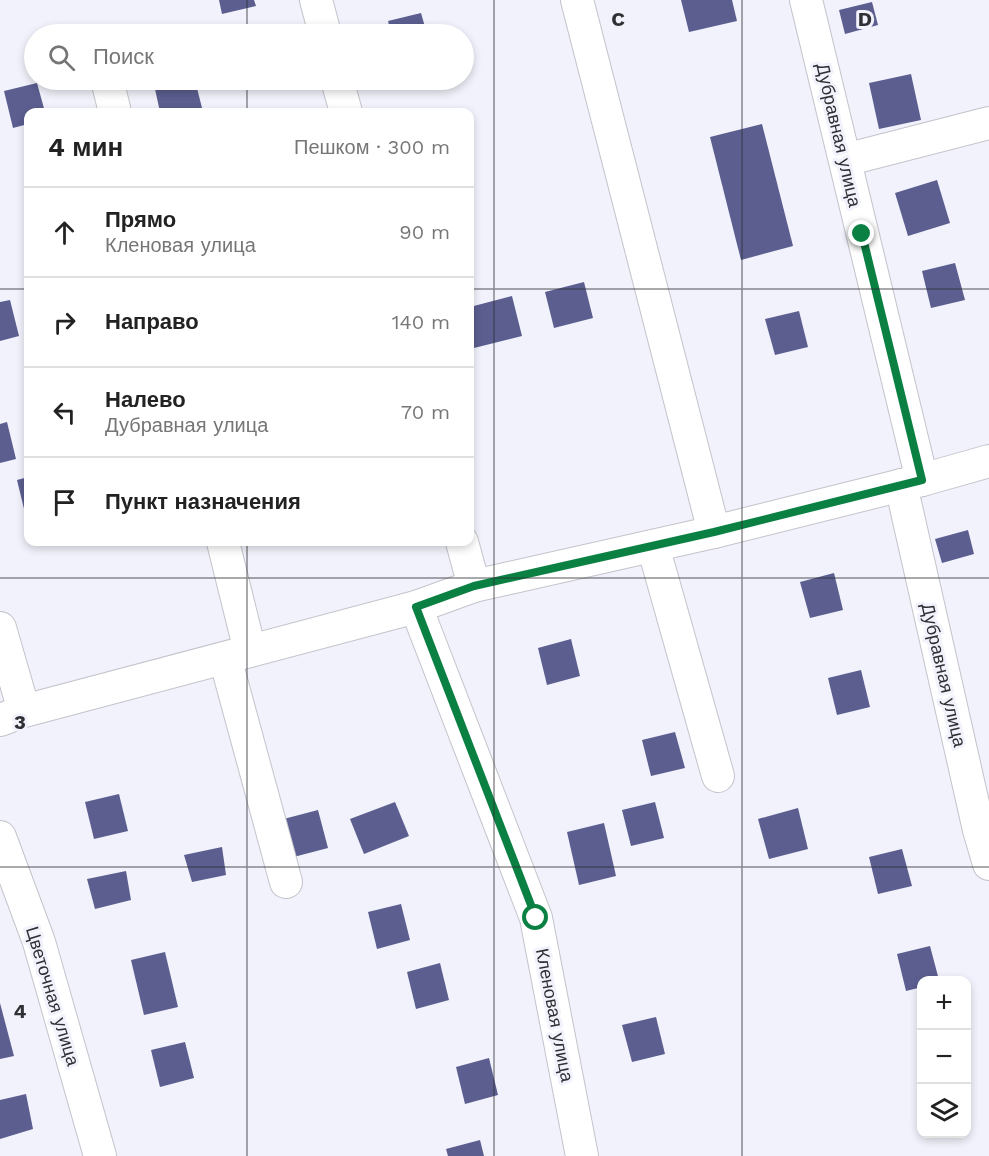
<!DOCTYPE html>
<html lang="ru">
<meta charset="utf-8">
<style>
:root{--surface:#fff;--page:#f6f6f6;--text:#222;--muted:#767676;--line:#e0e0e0}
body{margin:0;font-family:"Work Sans",sans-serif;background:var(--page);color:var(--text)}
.controls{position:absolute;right:18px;bottom:18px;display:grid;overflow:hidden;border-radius:12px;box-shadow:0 3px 9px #0003}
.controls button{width:54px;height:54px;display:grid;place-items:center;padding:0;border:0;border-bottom:2px solid var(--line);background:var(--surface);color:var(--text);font:30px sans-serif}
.stop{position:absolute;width:18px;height:18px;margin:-14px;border:4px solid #0b8043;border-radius:50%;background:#fff}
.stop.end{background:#0b8043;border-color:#fff;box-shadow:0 2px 6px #0008}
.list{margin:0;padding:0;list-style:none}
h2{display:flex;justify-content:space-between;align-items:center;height:78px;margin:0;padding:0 24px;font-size:26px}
h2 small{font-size:20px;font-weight:400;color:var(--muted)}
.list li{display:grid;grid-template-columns:39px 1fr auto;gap:18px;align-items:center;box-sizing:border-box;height:90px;padding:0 24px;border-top:2px solid var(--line)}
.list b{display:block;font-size:22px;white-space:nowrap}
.list p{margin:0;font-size:20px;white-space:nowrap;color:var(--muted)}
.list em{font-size:20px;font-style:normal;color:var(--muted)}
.icon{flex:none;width:33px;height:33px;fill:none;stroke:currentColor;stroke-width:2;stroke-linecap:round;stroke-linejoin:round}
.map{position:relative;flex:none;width:989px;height:1156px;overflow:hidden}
.search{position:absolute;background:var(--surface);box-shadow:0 3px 9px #0003;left:24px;top:24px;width:450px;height:66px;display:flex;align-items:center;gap:15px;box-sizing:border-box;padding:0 21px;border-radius:33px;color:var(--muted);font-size:22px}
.panel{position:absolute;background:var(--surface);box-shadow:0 3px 9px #0003;left:24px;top:108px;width:450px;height:438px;border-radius:12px}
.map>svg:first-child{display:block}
.building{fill:#5b5e8f}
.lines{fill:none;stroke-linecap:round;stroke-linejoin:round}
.minor-casing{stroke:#c3c3cb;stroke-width:34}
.minor{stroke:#fff;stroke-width:32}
.route{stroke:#0b8043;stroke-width:8}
.grid{fill:none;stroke:#2f3033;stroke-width:1.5;stroke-opacity:0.55}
.labels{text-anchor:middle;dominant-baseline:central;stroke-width:6;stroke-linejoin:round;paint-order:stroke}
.street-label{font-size:18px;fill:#2f3033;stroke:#f1f2fb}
.grid-label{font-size:20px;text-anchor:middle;font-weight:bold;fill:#2f3033;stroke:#f1f2fb;stroke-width:6;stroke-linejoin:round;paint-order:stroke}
</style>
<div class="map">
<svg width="989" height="1156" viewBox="0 0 989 1156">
<rect width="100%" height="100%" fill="#f1f2fb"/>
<!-- building -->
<g class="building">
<path d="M219,0H254L256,6L222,14Z"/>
<path d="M681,0H732L737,21L689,32Z"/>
<path d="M872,2L878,25L845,34L839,10Z"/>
<path d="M421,13L427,34H391L388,21Z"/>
<path d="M911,74L921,120L879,129L869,83Z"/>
<path d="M153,80H195L203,112H160Z"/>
<path d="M238,80H274L240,89Z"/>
<path d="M37,83L45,112H28V124L13,128L4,91Z"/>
<path d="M762,124L793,246L741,260L710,137Z"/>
<path d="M937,180L950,223L908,236L895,193Z"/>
<path d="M955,263L965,300L931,308L922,271Z"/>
<path d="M584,282L593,318L554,328L545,292Z"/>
<path d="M512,296L522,336L474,348L470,331V307Z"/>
<path d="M10,300L19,336L0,341V302Z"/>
<path d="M799,311L808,347L775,355L765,319Z"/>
<path d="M7,422L16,459L0,463V424Z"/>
<path d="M28,477V516L26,517L17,480Z"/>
<path d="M968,530L974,554L942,563L935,539Z"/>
<path d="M834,573L843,610L810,618L800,582Z"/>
<path d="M571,639L580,676L547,685L538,648Z"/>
<path d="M861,670L870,707L837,715L828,678Z"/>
<path d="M675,732L685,768L651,776L642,740Z"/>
<path d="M119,794L128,831L94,839L85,802Z"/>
<path d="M395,802L409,836L364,854L350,819Z"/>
<path d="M655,802L664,838L631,846L622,810Z"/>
<path d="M798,808L808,849L769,859L758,819Z"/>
<path d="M318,810L328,848L286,859L276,821Z"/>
<path d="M604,823L616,876L579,885L567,832Z"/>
<path d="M222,847L226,875L192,882L184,855Z"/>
<path d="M902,849L912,886L878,894L869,857Z"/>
<path d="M126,871L131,900L95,909L87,879Z"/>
<path d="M401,904L410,940L377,949L368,912Z"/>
<path d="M930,946L939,980H922V987L906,991L897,954Z"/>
<path d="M165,952L178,1007L144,1015L131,960Z"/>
<path d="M440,963L449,1000L416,1009L407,972Z"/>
<path d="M0,1003L14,1056L0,1059Z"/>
<path d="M656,1017L665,1054L632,1062L622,1025Z"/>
<path d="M185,1042L194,1078L160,1087L151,1050Z"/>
<path d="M489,1058L498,1095L465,1104L456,1067Z"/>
<path d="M26,1094L33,1129L0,1139V1100Z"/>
<path d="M480,1140L484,1156H448L446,1149Z"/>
</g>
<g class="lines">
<!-- minor casing -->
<g class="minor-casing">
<g id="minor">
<path d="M316,0L325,34"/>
<path d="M577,0L714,532"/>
<path d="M806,0L922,480"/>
<path d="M107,80L115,112"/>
<path d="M337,80L346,112"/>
<path d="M845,160L989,123"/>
<path d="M901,485L979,830L989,864"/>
<path d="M223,542L250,651"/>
<path d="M462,542L474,586"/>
<path d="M653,546L718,776"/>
<path d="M416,607L536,918L582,1156"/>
<path d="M0,628L24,711"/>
<path d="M225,658L286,882"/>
<path d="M0,720L24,711L416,607L474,586L714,532L922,480L989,461"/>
<path d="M0,837L39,942L100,1156"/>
</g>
</g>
<!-- minor -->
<use href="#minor" class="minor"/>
</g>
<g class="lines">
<!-- route -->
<path class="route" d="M536,918L416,607L474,586L714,532L922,480L862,234"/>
</g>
<!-- grid -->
<path class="grid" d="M247,0V34M494,0V1156M742,0V1156M247,80V112M0,289H28M470,289H989M247,542V1156M0,578H989M0,867H989"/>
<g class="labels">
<!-- street labels -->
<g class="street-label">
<text transform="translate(839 135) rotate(77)">Дубравная улица</text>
<text transform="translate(944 675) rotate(77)">Дубравная улица</text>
<text transform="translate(53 996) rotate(73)">Цветочная улица</text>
<text transform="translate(555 1015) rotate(79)">Кленовая улица</text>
</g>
</g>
<g class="grid-label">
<text x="618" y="26">C</text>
<text x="865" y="26">D</text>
<text x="20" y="729">3</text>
<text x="20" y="1018">4</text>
</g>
</svg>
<div class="controls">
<button>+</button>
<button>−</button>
<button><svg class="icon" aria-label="layers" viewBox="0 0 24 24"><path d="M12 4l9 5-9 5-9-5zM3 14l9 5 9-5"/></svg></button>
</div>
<div class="stop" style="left:536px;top:918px"></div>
<div class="stop end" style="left:862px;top:234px"></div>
<div class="search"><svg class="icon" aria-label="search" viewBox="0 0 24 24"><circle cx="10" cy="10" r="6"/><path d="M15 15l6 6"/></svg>Поиск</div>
<section class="panel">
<h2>4 мин<small>Пешком · 300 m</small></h2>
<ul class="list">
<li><svg class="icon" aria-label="ahead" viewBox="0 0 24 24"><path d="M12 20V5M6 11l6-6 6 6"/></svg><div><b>Прямо</b><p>Кленовая улица</p></div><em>90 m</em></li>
<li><svg class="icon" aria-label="right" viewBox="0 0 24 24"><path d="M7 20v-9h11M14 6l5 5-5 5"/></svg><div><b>Направо</b></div><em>140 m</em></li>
<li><svg class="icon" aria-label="left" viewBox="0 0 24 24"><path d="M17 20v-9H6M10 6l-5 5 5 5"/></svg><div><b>Налево</b><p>Дубравная улица</p></div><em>70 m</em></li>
<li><svg class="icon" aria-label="arrive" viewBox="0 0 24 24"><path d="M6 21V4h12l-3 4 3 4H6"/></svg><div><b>Пункт назначения</b></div></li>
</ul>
</section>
</div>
